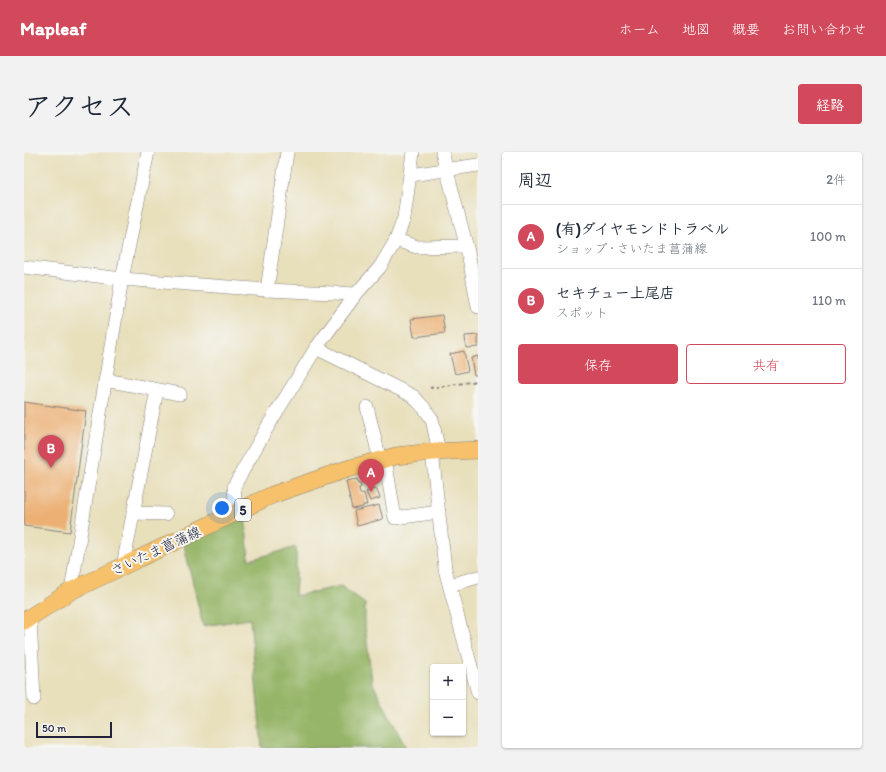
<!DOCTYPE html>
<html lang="ja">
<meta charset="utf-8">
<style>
:root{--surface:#fff;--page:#f2f2f3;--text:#1f2937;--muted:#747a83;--line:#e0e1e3;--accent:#d1495b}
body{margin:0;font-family:Itim,"Klee One",sans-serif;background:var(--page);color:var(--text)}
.controls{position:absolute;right:12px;bottom:12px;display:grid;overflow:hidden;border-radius:4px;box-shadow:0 1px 3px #0004}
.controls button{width:36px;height:36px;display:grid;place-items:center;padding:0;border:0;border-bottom:1px solid var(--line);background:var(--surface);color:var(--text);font:20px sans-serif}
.scale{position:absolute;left:12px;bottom:10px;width:76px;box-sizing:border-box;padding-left:4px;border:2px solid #22223b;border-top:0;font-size:11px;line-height:14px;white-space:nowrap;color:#22223b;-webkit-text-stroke:3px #f6f6f2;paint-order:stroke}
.you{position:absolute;left:198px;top:356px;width:14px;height:14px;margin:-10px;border:3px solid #fff;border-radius:50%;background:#1a73e8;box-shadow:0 0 0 6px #1a73e833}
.badge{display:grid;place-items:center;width:26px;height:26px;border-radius:50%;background:var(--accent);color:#fff;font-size:13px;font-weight:700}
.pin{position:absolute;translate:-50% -33px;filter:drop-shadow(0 1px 2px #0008)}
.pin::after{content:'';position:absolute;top:21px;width:14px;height:12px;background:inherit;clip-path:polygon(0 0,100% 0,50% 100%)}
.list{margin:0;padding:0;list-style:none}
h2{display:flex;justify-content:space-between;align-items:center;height:52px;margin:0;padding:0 16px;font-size:17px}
h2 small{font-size:13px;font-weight:400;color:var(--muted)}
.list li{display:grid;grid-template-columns:26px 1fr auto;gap:12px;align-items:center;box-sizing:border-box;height:64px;padding:0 16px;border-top:1px solid var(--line)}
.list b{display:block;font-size:15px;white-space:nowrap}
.list p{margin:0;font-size:13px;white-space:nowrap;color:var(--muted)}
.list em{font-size:13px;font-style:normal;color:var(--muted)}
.actions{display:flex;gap:8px;padding:12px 16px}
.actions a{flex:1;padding:9px 0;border:1px solid var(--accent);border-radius:4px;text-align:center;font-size:14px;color:var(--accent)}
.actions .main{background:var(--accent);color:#fff}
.map{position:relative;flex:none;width:454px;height:596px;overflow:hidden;border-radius:4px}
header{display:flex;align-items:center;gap:24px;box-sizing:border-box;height:56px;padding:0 20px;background:var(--accent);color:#fff}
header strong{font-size:19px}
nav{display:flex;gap:22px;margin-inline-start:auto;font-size:14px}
.intro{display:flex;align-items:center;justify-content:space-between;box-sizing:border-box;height:96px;padding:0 24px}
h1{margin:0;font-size:28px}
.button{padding:10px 18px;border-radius:4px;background:var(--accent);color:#fff;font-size:14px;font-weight:700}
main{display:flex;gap:24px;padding:0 24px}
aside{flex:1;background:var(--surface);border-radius:4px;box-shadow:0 1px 3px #0004}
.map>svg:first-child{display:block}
.forest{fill:#96b567;stroke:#5c6c51}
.building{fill:#ecb075}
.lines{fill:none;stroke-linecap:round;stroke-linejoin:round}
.minor-casing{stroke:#85807b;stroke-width:14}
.major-casing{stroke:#85807b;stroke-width:18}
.path{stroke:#85807b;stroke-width:2;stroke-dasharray:3 3;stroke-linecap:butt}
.minor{stroke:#fff;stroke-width:13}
.major{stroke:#f6c16b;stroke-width:17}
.labels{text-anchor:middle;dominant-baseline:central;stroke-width:4;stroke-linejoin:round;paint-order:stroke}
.shield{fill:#f6f6f2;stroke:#626272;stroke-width:1}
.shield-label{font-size:13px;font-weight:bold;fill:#22223b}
.street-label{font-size:14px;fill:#22223b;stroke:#f6f6f2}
</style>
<header>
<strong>Mapleaf</strong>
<nav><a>ホーム</a><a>地図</a><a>概要</a><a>お問い合わせ</a></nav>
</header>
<div class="intro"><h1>アクセス</h1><a class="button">経路</a></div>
<main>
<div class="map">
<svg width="454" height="596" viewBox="0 0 454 596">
<rect width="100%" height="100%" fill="#f6f6f2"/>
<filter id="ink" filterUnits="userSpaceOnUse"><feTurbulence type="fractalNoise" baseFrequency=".025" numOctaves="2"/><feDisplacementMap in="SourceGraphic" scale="8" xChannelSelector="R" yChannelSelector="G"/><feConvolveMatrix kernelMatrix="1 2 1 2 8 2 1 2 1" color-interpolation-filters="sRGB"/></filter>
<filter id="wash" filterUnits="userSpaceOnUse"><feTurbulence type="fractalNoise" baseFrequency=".012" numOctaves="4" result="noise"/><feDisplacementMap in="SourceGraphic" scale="16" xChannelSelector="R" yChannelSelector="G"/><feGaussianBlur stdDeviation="0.9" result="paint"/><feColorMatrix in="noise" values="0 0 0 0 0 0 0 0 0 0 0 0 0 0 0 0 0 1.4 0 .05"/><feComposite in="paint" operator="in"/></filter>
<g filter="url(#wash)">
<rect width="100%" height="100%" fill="#e8dfbb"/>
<!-- forest -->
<path class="forest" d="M221,363L225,408L272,395V427L271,444L317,434L341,452V474L348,530L382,596H238L226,467L179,474L160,393Z"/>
<g id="blocks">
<!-- building -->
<g class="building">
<path d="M418,163L421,181L390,185L387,167Z"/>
<path d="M454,183V195L442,196L441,184Z"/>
<path d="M440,199L444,219L431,222L426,202Z"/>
<path d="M454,204V223H450L447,206Z"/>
<path d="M0,250L62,259L46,380L0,374Z"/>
<path d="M333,327L334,332H336L337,335L335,336L336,342L340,341L343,353H339V355L328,357L322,329Z"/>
<path d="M352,336L356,346L346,349L342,340Z"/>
<path d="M355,353L359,367L333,374L330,359Z"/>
</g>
</g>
</g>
<g filter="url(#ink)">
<use href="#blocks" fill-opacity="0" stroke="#85807b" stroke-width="1"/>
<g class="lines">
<!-- minor casing -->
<g class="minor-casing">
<g id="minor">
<path d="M418,0L444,100L454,155"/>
<path d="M387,23L454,13"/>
<path d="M372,88L393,95L442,94"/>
<path d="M0,115L98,127L243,138L332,142"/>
<path d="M243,138L263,0"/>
<path d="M292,196L389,244L400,256L408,267L415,300"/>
<path d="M81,228L156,242"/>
<path d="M343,255L356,308"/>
<path d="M408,300L421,417L454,541"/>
<path d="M361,307L371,366L415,360"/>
<path d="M109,361L142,362"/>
<path d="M212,361L210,334L244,274L292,196L332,142L356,115L372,88L380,66L389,0"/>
<path d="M99,414L133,238"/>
<path d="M426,433L454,425"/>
<path d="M47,439L98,127L124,0"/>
<path d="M6,465L10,547"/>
</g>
</g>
<!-- major casing -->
<g class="major-casing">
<path id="major" d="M0,469L47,439L248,343L323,317L372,304L408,300L454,298"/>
</g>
<!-- path -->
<path class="path" d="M406,236L454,229"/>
<!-- minor -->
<use href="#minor" class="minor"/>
<!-- major -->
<use href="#major" class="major"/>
</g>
</g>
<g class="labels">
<!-- shield labels -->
<rect class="shield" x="211" y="347" width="16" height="22" rx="3"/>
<g class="shield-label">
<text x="219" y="358">5</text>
</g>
<!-- street labels -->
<g class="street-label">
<text transform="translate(132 399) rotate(-25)">さいたま菖蒲線</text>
</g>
</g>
</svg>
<div class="controls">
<button>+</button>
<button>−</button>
</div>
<div class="scale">50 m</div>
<div class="you"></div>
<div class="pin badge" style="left:347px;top:340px">A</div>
<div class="pin badge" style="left:27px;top:316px">B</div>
</div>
<aside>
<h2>周辺<small>2件</small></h2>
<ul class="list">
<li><span class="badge">A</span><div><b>(有)ダイヤモンドトラベル</b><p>ショップ · さいたま菖蒲線</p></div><em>100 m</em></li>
<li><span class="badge">B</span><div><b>セキチュー上尾店</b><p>スポット</p></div><em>110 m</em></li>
</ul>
<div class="actions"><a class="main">保存</a><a>共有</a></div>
</aside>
</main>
